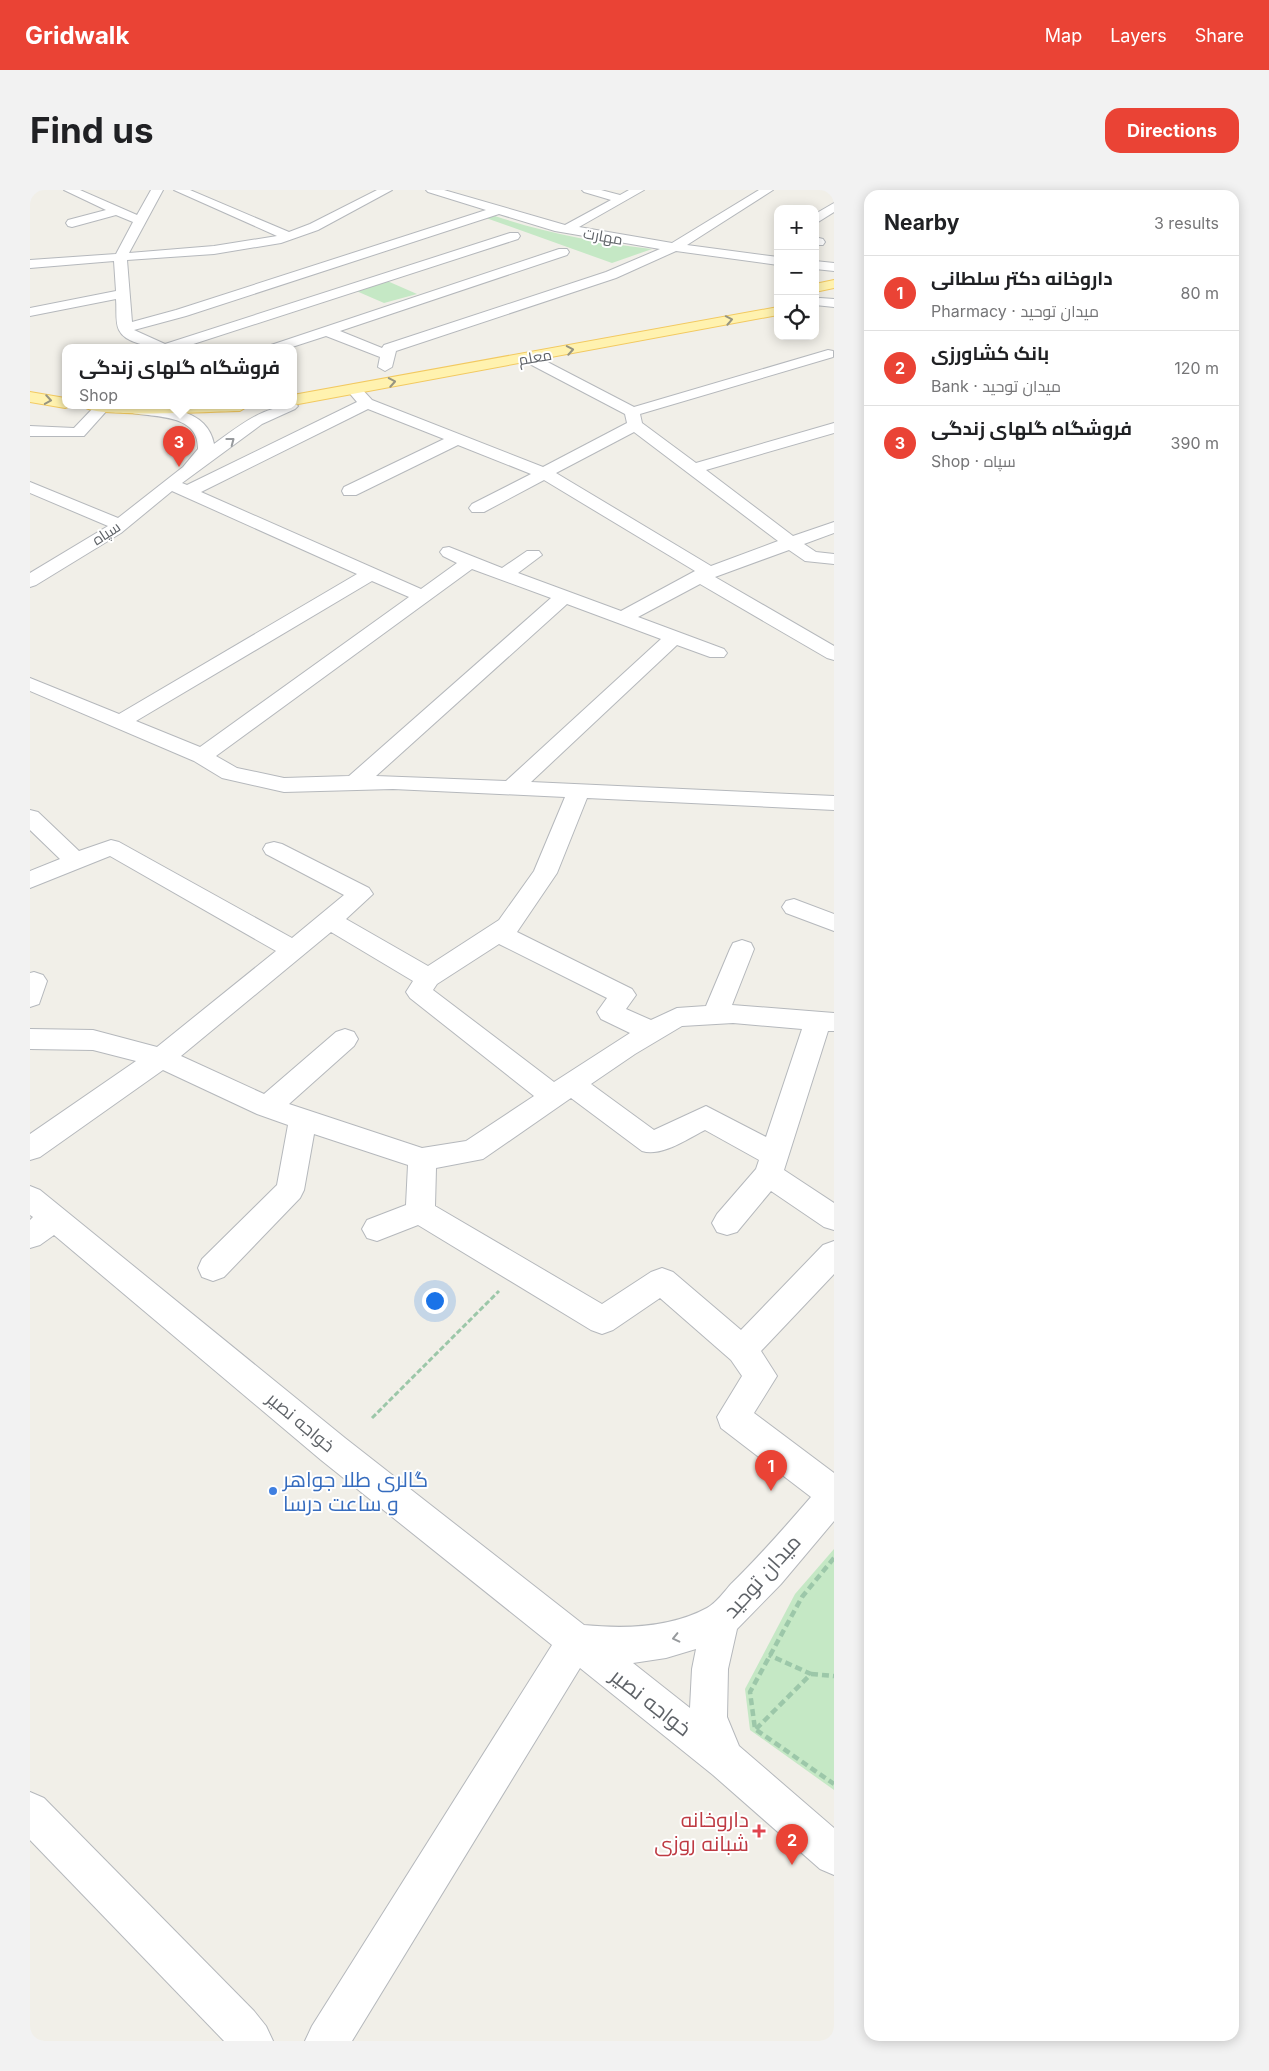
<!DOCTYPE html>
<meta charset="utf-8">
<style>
:root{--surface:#fff;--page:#f2f2f2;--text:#202124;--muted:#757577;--line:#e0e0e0;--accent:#ea4335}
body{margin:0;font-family:Inter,Cairo,sans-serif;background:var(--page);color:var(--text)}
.controls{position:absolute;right:15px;top:15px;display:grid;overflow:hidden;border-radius:10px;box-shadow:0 2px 12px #0003}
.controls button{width:45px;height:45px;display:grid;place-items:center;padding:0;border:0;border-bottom:1px solid var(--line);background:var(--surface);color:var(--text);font:25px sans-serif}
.you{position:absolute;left:404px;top:1110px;width:18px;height:18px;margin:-12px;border:4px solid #fff;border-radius:50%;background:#1a73e8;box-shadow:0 0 0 8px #1a73e833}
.badge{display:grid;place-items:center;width:32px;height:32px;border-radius:50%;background:var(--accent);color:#fff;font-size:16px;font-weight:700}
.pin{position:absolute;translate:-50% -41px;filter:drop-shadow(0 1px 2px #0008)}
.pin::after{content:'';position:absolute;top:26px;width:18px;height:15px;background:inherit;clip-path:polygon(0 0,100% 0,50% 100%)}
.popup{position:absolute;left:32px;top:154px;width:235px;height:65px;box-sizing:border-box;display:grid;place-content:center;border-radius:10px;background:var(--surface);filter:drop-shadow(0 1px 4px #0005);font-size:16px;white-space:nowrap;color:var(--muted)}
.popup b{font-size:19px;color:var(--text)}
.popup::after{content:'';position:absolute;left:50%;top:100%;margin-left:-10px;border:10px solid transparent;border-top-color:var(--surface)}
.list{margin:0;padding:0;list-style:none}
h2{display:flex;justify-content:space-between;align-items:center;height:65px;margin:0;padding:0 20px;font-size:21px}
h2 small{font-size:16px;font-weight:400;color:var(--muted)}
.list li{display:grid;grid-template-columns:32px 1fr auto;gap:15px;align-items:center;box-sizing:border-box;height:75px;padding:0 20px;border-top:1px solid var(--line)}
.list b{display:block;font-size:19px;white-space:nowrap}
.list p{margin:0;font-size:16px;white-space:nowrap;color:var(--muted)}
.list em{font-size:16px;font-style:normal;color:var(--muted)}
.icon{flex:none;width:28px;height:28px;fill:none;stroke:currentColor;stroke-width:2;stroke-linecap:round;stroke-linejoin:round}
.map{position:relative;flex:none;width:804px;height:1851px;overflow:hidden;border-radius:15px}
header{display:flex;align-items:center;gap:30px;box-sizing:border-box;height:70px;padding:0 25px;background:var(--accent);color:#fff}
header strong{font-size:24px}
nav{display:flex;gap:28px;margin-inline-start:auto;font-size:18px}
.intro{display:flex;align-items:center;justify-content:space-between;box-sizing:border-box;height:120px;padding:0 30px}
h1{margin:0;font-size:35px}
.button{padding:12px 22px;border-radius:15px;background:var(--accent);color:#fff;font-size:18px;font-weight:700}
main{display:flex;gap:30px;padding:0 30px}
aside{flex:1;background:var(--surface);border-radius:15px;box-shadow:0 2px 12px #0003}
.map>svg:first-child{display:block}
.green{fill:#c5e8c5}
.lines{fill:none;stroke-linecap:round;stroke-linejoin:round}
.minor-casing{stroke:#b5b8bc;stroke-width:2}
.major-casing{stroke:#f2c960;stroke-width:2}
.path-far1{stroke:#9cc7a9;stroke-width:3;stroke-dasharray:5.5 2.5;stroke-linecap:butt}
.path{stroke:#9cc7a9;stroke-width:4.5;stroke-dasharray:7 4;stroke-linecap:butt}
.minor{fill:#fff;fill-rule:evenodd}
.major{fill:#fff2af;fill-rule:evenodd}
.oneway{stroke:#979581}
.oneway2{stroke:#979a9d}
.shop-dot{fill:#3f7fe0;stroke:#fff;stroke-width:2}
.health-dot{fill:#e0444e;stroke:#fff;stroke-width:2}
.labels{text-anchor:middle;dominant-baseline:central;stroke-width:4;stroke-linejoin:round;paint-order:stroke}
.far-street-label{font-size:15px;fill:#5f6368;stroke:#fff}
.street-label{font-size:18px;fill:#5f6368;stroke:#fff}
.near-shop-label{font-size:21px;fill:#366cbe;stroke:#fff;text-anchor:start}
.near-street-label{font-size:21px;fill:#5f6368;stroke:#fff}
.near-health-label{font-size:21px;fill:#be3a42;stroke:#fff;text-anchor:end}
</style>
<header>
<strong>Gridwalk</strong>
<nav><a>Map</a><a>Layers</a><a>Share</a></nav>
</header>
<div class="intro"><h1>Find us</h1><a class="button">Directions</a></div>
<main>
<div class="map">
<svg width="804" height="1851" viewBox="0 0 804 1851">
<rect width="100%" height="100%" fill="#f1efe8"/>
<!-- green -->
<g class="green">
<path d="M465,26C516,43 568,53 622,59L582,73L456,28Z"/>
<path d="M355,90L387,104L354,113L324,100Z"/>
<path d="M804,1359V1600L720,1540L715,1499L765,1404Z"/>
</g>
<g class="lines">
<!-- minor casing -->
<g class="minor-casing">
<g id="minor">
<path d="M34,0H50L107,25L121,0H133L99,63L184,56L247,46L144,0H160L259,42L280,34L347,0H362L288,40L251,53L184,64L97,70L102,132L146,120L456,20L398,2L396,0H414L535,35L581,10L554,2L552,0H571L590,5L599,0H614L549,37L642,53L729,0H743L657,55L748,67V75L646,61L586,88L366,161L362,177L355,181L348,177L350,167L296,146L259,158H239L241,155L529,59H537L539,62L537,65L310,141L352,158L354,155L576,82L630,59L525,41L469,24L156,126L104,140L135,154L480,43H488L490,46L488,49L151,158C135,158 97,157 89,140C85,132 87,119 86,109L0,126V118L86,101L84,71L0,78V70L86,64L103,32L86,25L42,37L38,36L36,33L38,30L76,20Z"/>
<path d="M804,13V22L785,34V24Z"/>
<path d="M785,47L793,49L795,52L793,55H785Z"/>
<path d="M785,71L804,73V81L785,79Z"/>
<path d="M790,108L804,109V117L785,115V109Z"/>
<path d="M798,160L803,161V167L610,224L612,233L666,273L804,233V243L676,280L763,346L804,332V343L774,354L786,362L804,364V374L775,371L759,360L685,387L804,456V470L797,468L670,394L608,427L694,459L697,463L694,467H680L647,455L501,592L804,606V620L557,608L527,683L487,742L602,799L606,805L596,819L621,830L647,818L676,816L700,759L703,753L712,750L721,753L724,759L702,815L804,823V841H798L754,980L804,1013V1040L794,1037L741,1001L707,1042L697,1045L687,1042L682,1033L687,1024L726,979L729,970L675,940C657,949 632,967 612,961L541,908L453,969L406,978L405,1016L572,1114L621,1082L632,1078L643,1082L711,1140L793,1055L804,1051V1084L731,1161L747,1186L724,1223L804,1283V1331L751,1394L707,1439L698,1479L697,1527L709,1556L804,1638V1685L790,1679L683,1585L550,1478L322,1851H275L282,1836L522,1455L291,1270L24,1045L10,1055L0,1058V1030L3,1027L0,1025V996L10,1000L315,1248L554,1435C594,1439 640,1438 677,1418C686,1413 694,1402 701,1394C729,1367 755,1337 781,1307L691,1238L687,1227L712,1186L701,1170L630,1108L583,1140L572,1144L561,1140L388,1035L347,1051L337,1048L332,1039L337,1030L376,1015L378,975L284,944L274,1000L270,1008L194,1087L183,1091L172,1087L168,1078L172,1069L247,995L258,935L227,924L133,880L10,967L0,970V944L106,871L63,860L0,859V839L63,840L127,857L246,761L80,666L0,698V681L30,669L0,640V620L8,622L49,661L81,650L89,652L262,748L314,705L236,664L233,659L236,654L244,652L252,654L339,698L343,704L316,729L398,776L469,730L504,681L535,607L363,599L254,602L192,588L164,571L0,501V488L89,524L327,384L142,301L91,343L6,395L0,397V383L78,336L0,303V292L88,328L153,277L168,259C169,222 121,228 98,222L95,219L98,216C128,216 177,216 184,254C208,237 232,216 263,216V212L265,213L268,216L265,219L232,234L152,293L157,295L327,212L316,199L324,194L329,196L342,210L513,277L597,233L595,224L494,171L492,168L494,165H504L604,217ZM338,219L414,249L314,297L312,301L314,305H326L428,255L501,284L442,314L439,318L442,322H454L514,290L665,381L591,421L488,383L512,365L509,361H497L472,378L419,357L413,358L410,362L413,366L427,373L391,399L171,302ZM604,242L748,351L681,376L526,283ZM442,379L521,408L319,586L254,588L207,578L186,566ZM342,391L379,407L170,557L106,531ZM537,414L631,449L476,591L346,586ZM301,742L383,791L376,802L380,808L504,906L436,951L392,958L259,914L324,856L328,849L324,842L315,839L306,842L234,904L151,866ZM469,754L577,808L567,822L571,829L600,843L524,892L403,800L407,794ZM703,833L772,839L736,947L676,916L624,940L561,894L605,864L652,836ZM666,1459L662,1479L660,1518L603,1473L636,1468Z"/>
<path d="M65,216L80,217L54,246H0V236L44,238Z"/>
<path d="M764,709L804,724V741L756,723L752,717L756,711Z"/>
<path d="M4,782L13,785L17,791L9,814L0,817V783Z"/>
<path d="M0,1602L14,1608L224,1821L236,1836L243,1851H194L0,1650Z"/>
</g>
</g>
<!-- major casing -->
<g class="major-casing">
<g id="major">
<path d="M804,90V98L785,102V94Z"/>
<path d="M748,117V125L263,215V205Z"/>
<path d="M0,202L35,208V216H41L35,218L0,212Z"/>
<path d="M53,216H218L210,221C188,221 62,229 53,216Z"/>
</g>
</g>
<!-- path-far1 -->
<path class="path-far1" d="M342,1228L469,1101"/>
<!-- path -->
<g class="path">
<path d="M804,1368L772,1407L720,1502L725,1539L804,1594"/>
<path d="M781,1484L804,1486"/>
<path d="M726,1539L781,1484L739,1465"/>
</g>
<!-- minor -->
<use href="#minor" class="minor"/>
<!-- major -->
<use href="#major" class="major"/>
</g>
<!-- one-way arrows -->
<defs><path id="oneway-chevron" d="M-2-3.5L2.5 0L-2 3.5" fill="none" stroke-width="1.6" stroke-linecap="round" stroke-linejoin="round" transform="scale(1.25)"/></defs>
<g class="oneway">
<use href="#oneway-chevron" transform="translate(699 130) rotate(-11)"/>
<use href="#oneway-chevron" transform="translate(540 160) rotate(-10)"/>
<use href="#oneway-chevron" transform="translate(362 192) rotate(-10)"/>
<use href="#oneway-chevron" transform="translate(18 210) rotate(9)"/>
</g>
<g class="oneway2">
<use href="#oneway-chevron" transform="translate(201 251) rotate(-37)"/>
<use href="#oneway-chevron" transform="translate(646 1448) rotate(167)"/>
</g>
<!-- markers -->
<circle class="shop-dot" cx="243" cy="1301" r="5"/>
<path class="health-dot" d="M726.5 1633.5h5v5h5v5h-5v5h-5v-5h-5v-5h5z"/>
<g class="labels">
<!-- far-street labels -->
<g class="far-street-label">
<text transform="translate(573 46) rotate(10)">مهارت</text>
<text transform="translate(505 167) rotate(-10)">معلم</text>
<text transform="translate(76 343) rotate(-33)">سپاه</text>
</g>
<!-- street labels -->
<g class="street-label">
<text transform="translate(271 1232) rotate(40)">خواجه نصیر</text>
</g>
<!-- near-shop labels -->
<g class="near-shop-label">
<text x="253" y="1289">گالری طلا جواهر<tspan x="253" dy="24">و ساعت درسا</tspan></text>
</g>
<!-- near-street labels -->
<g class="near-street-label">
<text transform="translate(732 1386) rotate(-48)">میدان توحید</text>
<text transform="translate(621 1512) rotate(38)">خواجه نصیر</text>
</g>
<!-- near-health labels -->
<g class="near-health-label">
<text x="719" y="1629">داروخانه<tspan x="719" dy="24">شبانه روزی</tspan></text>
</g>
</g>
</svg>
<div class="controls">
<button>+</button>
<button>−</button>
<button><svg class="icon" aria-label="locate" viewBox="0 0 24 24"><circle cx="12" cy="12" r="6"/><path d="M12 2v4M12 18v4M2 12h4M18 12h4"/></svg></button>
</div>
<div class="you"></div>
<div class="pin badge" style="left:741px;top:1301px">1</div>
<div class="pin badge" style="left:762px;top:1675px">2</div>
<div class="pin badge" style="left:149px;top:277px">3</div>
<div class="popup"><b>فروشگاه گلهای زندگی</b>Shop</div>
</div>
<aside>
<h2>Nearby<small>3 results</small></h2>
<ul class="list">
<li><span class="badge">1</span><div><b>داروخانه دکتر سلطانی</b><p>Pharmacy · میدان توحید</p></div><em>80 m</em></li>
<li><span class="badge">2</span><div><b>بانک کشاورزی</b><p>Bank · میدان توحید</p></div><em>120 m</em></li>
<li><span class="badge">3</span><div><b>فروشگاه گلهای زندگی</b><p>Shop · سپاه</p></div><em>390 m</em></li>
</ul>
</aside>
</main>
